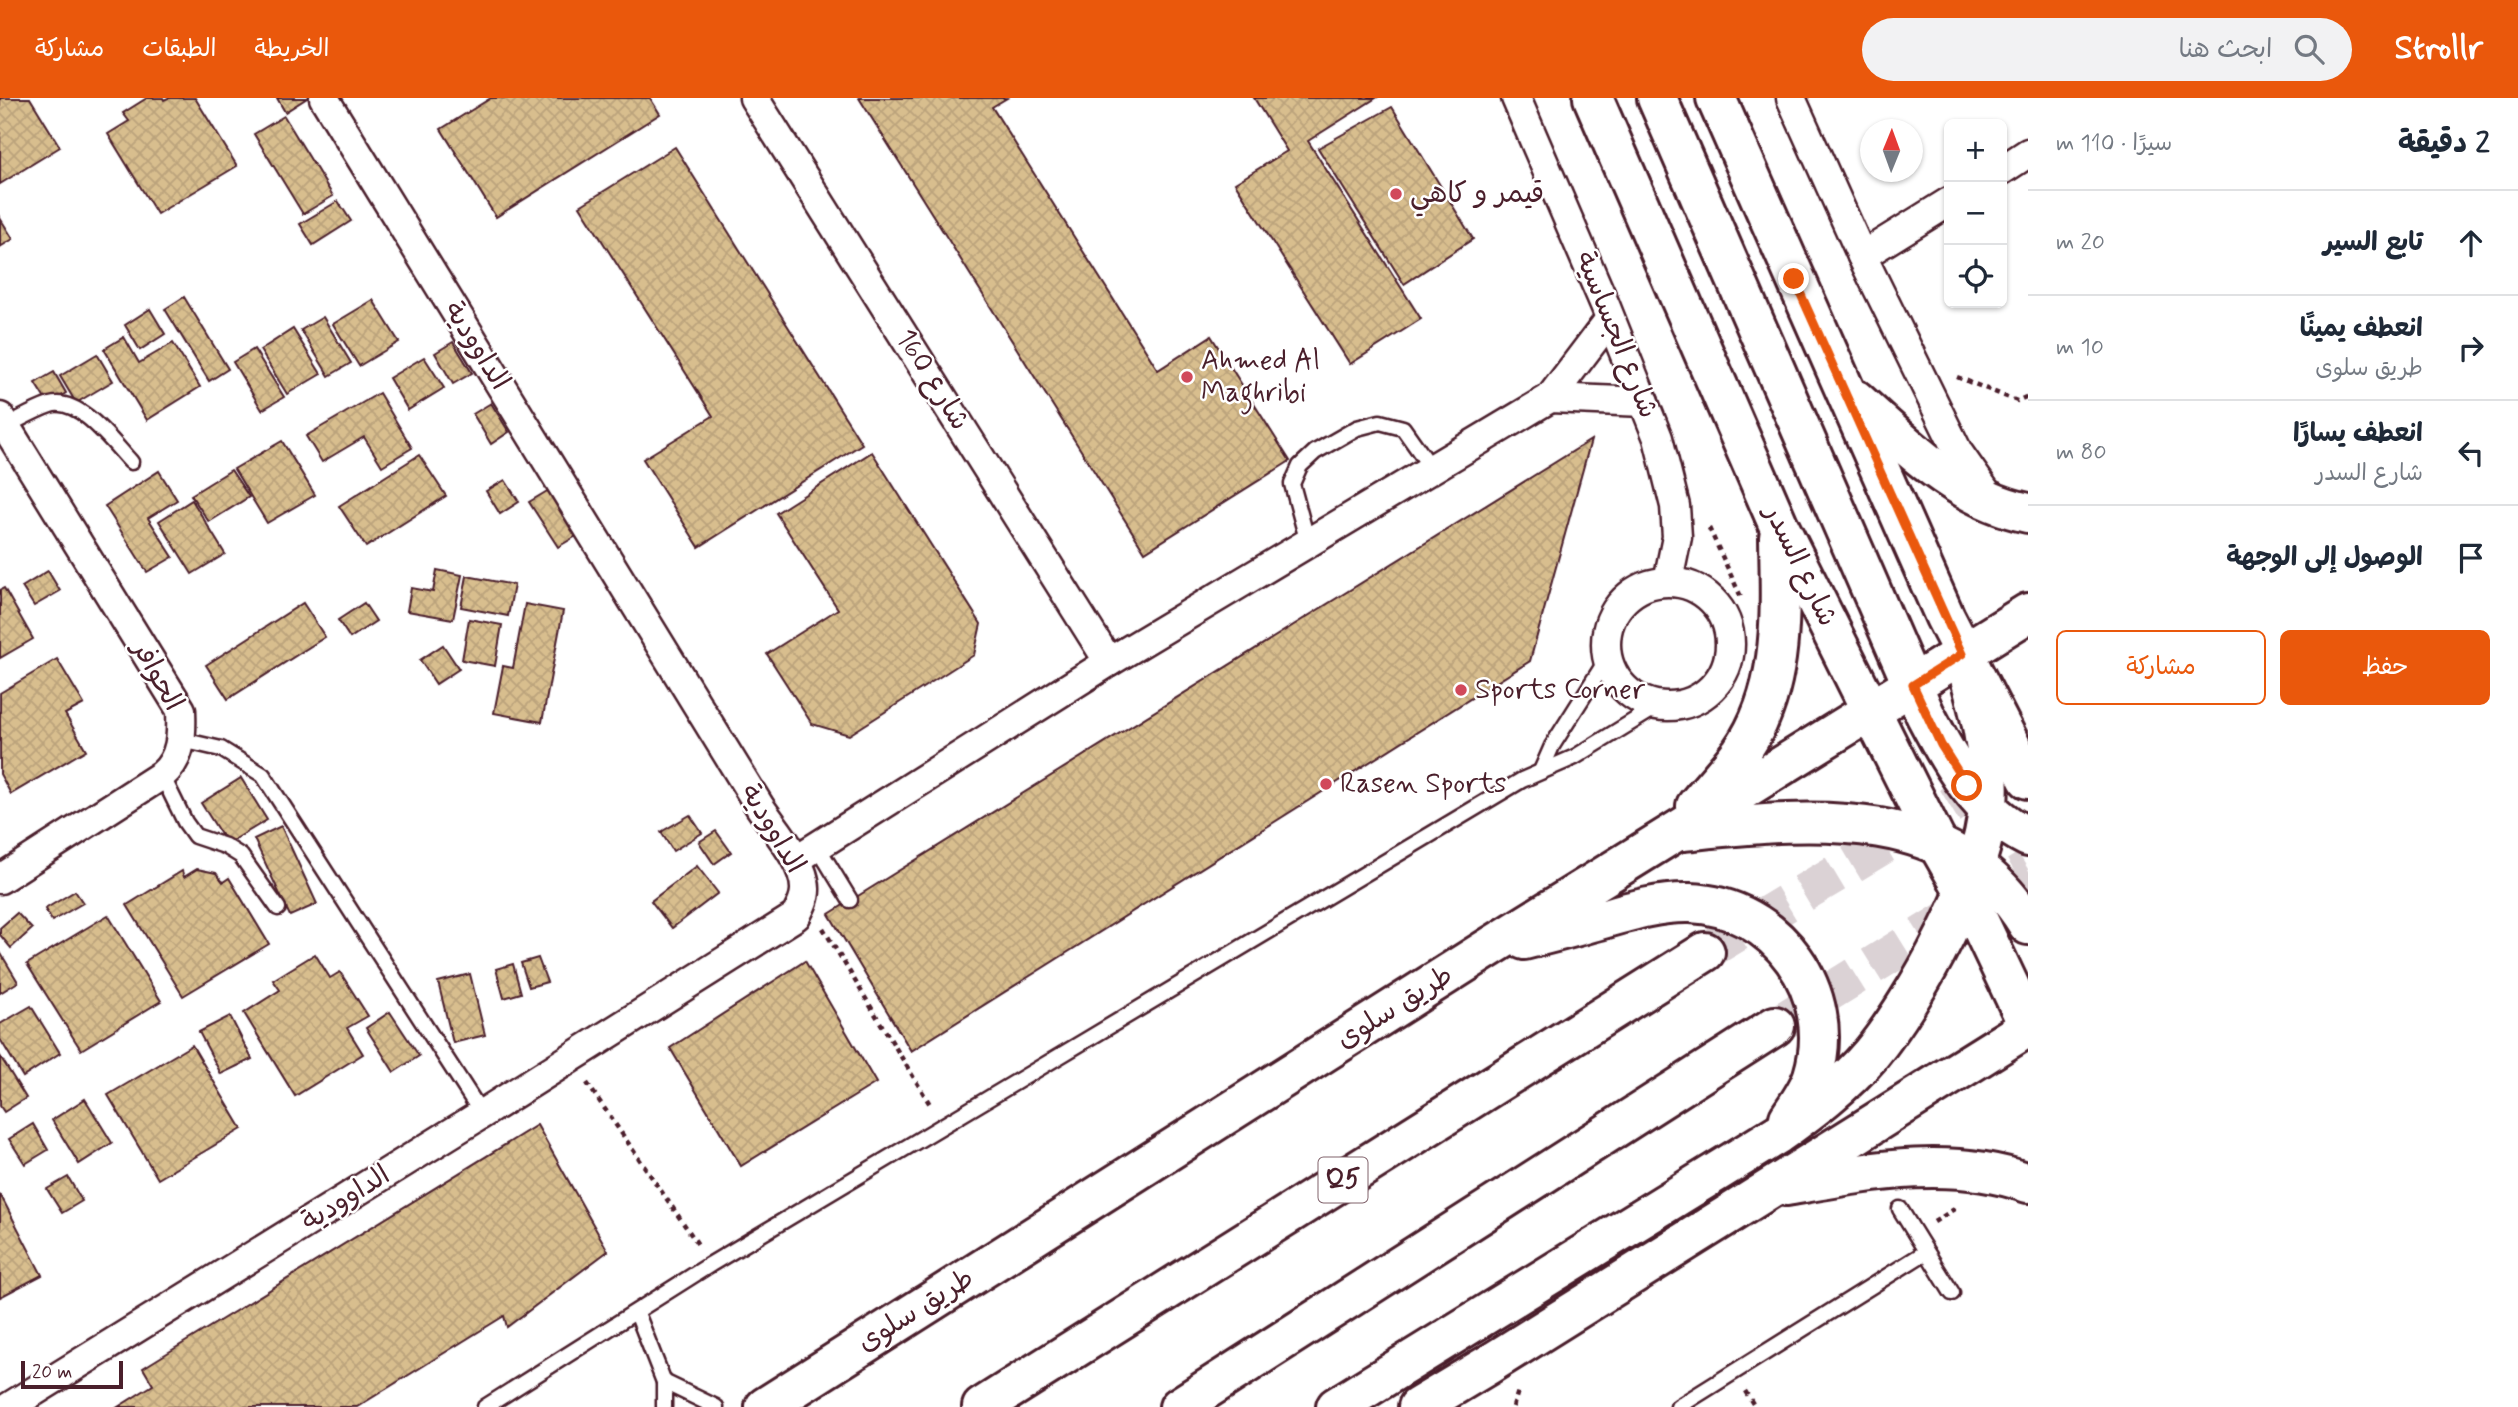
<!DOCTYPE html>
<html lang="ar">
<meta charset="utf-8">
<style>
:root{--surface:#fff;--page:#f2f2f3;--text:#1f2937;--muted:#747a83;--line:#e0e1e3;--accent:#ea580c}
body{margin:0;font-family:Mynerve,"Playpen Sans Arabic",sans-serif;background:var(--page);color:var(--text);direction:rtl}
.controls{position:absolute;right:21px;top:21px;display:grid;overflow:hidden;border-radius:10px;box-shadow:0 2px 5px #0004}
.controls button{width:63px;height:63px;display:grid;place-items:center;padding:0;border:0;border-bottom:2px solid var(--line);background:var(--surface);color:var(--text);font:35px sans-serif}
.compass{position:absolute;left:1860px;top:21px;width:63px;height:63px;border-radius:50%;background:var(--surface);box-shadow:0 2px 5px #0004;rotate:1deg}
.scale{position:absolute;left:21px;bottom:18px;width:102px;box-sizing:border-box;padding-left:7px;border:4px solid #4a1f2b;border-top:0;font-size:19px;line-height:24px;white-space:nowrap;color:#4a1f2b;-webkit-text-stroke:5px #fff;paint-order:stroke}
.stop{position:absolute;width:21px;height:21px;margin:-16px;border:5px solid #ea580c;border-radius:50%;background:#fff}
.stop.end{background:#ea580c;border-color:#fff;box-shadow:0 2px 7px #0008}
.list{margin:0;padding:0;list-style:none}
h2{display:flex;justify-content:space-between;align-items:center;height:91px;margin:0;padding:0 28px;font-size:30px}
h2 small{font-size:23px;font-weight:400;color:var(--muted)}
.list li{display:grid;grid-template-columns:46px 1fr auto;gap:21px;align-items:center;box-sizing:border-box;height:105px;padding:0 28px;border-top:2px solid var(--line)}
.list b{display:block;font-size:26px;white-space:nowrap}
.list p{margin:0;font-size:23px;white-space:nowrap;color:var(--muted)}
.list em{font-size:23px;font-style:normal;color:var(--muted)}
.actions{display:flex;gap:14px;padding:21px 28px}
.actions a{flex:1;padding:16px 0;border:2px solid var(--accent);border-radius:10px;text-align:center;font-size:24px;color:var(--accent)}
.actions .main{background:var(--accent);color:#fff}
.icon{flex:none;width:38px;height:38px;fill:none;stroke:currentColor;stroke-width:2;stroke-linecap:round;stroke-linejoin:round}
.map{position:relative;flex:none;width:2028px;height:1309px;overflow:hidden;direction:ltr}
header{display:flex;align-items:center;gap:42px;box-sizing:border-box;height:98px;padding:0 35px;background:var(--accent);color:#fff}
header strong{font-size:33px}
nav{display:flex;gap:38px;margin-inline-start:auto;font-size:24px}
.search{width:490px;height:63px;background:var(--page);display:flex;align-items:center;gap:18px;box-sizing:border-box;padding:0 24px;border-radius:38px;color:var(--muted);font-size:26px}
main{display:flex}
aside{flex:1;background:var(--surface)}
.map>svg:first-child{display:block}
.building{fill:url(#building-cross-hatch);stroke:#4a1f2b;stroke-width:2}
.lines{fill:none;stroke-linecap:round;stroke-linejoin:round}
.motorway-tunnel{stroke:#dbd2d5;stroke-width:38;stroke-dasharray:38 19;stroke-linecap:butt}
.service-casing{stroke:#4a1f2b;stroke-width:19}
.minor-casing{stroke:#4a1f2b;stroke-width:33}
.secondary-casing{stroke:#4a1f2b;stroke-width:44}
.motorway-casing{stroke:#4a1f2b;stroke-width:44}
.path{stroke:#4a1f2b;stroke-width:4.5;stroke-dasharray:5 5;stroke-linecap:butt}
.service{stroke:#fff;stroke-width:14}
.minor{stroke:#fff;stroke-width:28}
.secondary{stroke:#fff;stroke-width:38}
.motorway{stroke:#fff;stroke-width:38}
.route{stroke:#ea580c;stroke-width:9}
.poi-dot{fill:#d1495b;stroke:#fff;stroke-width:2.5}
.labels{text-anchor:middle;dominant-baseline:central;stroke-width:5;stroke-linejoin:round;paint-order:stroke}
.shield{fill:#fff;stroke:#80626b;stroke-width:2}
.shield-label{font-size:26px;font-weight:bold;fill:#4a1f2b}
.poi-label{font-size:28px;fill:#4a1f2b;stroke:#fff;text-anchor:start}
.street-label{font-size:28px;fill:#4a1f2b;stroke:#fff}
</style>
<header>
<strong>Strollr</strong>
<div class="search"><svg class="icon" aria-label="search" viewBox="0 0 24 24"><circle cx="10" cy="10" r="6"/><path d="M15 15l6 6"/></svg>ابحث هنا</div>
<nav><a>الخريطة</a><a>الطبقات</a><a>مشاركة</a></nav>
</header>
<main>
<aside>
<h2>2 دقيقة<small>سيرًا · 110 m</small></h2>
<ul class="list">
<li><svg class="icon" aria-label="ahead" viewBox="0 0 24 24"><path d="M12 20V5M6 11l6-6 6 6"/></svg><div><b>تابع السير</b></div><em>20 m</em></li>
<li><svg class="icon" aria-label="right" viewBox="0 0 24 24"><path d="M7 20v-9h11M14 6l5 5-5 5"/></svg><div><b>انعطف يمينًا</b><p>طريق سلوى</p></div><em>10 m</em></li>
<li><svg class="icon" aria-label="left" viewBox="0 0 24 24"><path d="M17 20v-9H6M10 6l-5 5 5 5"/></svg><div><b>انعطف يسارًا</b><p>شارع السدر</p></div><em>80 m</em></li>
<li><svg class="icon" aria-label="arrive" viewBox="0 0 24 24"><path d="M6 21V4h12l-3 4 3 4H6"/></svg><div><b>الوصول إلى الوجهة</b></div></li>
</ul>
<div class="actions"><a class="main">حفظ</a><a>مشاركة</a></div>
</aside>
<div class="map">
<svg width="2028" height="1309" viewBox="0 0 2028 1309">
<defs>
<pattern id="building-cross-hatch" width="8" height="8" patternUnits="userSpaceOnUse" patternTransform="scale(1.75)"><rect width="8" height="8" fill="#d8be8e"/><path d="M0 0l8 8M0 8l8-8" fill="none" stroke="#bba37b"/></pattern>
</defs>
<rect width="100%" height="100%" fill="#fff"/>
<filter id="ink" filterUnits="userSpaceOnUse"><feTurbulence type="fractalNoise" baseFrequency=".0143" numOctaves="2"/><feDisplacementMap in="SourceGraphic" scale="14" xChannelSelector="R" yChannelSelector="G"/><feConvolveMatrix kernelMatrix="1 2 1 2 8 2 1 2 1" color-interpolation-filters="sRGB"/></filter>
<g filter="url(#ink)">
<!-- building -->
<g class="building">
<path d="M0,0H30L60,49L0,86Z"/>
<path d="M147,0H163L164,2L168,0H195L237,68L157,116L108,36L129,23L123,15Z"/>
<path d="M277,0H307L285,14Z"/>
<path d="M491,0H650L660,16L496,119L441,31Z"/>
<path d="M859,0H1007L992,9L1158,272L1211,238L1290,363L1145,454Z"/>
<path d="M1254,0H1376L1308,43L1421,221L1350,266L1235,85L1287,53Z"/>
<path d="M1392,9L1473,141L1404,186L1318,50Z"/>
<path d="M284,18L333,98L303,116L254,36Z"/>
<path d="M675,49L862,346L699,449L643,361L713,318L580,108Z"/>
<path d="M338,103L351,123L313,147L300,126Z"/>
<path d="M0,120L13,141L0,149Z"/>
<path d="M184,199L228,271L209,283L165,211Z"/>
<path d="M373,202L399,244L359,268L333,226Z"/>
<path d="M150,211L165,236L140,252L125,227Z"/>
<path d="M323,219L351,265L329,278L301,232Z"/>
<path d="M293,231L321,276L287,296L260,252Z"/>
<path d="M124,239L139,265L173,245L200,289L147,322L104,251Z"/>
<path d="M453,244L472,275L453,286L435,255Z"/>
<path d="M254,251L284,299L262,312L233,264Z"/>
<path d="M97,256L113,283L76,305L60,278Z"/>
<path d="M424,259L444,290L408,312L389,280Z"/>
<path d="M54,274L66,295L48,306L35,285Z"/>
<path d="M379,295L412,350L382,368L364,339L322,364L306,338Z"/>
<path d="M491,305L509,334L491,346L473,316Z"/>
<path d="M1591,342L1530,563L911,953L829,816Z"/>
<path d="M282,343L315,397L267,425L234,371Z"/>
<path d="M872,354L981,526L974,557L849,637L812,626L767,556L838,511L776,415Z"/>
<path d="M419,357L446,398L366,449L339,408Z"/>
<path d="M231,372L249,399L209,424L191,397Z"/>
<path d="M159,373L177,402L148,420L173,459L147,474L105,408Z"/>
<path d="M505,382L519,404L500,416L486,393Z"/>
<path d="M549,392L578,437L558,449L529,404Z"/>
<path d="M192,402L225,456L192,476L159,423Z"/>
<path d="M437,472L462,477L453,521L407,513L411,490L433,494Z"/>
<path d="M48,473L60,493L34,508L22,489Z"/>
<path d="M467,478L514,487L508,518L461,509Z"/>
<path d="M4,490L33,541L0,560V492Z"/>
<path d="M303,505L325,539L228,601L206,567Z"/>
<path d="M364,505L376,523L350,540L338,522Z"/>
<path d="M525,506L563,513L542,624L494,615L503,568L513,570Z"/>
<path d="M469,521L502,527L495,568L462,562Z"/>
<path d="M443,547L459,571L436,586L420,562Z"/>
<path d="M57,561L84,606L65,616L86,652L11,696L0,676V595Z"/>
<path d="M241,680L267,722L227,746L201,705Z"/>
<path d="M690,717L702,735L673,753L661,734Z"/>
<path d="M281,728L317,806L290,818L254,741Z"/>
<path d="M716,733L731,754L714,766L699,744Z"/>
<path d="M697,768L718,795L672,830L651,803Z"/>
<path d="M197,771L216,775L223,784L229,780L269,846L183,898L127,807L182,773L184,779Z"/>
<path d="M75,793L83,805L52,823L45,811Z"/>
<path d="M17,815L32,831L11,850L0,837V830Z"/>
<path d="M108,817L161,903L81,952L27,866Z"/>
<path d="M0,854L18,884L0,895Z"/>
<path d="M315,856L330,880L340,874L368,918L347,930L363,956L295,998L244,915L280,892L273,882Z"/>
<path d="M538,860L547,884L529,889L521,865Z"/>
<path d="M805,863L876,985L741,1068L670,950Z"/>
<path d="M513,866L521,895L504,900L496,871Z"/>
<path d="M470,876L485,937L453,945L438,884Z"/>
<path d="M31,908L60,955L23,979L0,941V926Z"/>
<path d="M390,914L419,958L394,974L366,930Z"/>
<path d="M230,918L252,961L221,976L199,934Z"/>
<path d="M192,947L242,1031L158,1081L108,997Z"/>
<path d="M0,958L26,1000L4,1014L0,1008Z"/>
<path d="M85,1001L112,1045L79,1066L52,1022Z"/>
<path d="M33,1026L48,1052L25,1066L9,1041Z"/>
<path d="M537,1027L608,1153L507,1229L504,1218L357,1309H118L153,1287L143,1270Z"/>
<path d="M68,1079L82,1103L62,1115L47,1091Z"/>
<path d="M0,1096L42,1177L0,1199Z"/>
</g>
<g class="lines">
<!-- motorway-tunnel -->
<g class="motorway-tunnel">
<path d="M1705,854L2002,676"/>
<path d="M1775,928L2028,771"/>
</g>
<!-- service casing -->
<g class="service-casing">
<g id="service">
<path d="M6,328C20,321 35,312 50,307C79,298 113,345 131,364"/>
<path d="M1308,445L1292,386L1300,368L1315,354L1357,330L1380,324L1403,330L1432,371"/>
<path d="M182,642L221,651L263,677L482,1016"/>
<path d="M1541,673L1552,648L1607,561"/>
<path d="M162,677L185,724L195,738L225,748L241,758L278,810"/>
<path d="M817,748L850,802"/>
<path d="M1900,1111L1952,1195"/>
<path d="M637,1215L664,1284V1309"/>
<path d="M664,1284L716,1309"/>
<path d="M485,1309L711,1166L1522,682L1575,659L1658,608"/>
<path d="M1678,1309L1926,1154"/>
</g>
</g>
<!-- minor casing -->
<g class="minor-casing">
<g id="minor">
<path d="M754,0L1109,564"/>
<path d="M1516,0L1605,207L1658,340L1675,408L1677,439L1668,483"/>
<path d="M1791,0L1862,158L1958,354L1991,401"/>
<path d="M2002,72L2028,55"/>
<path d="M1862,158L1949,104"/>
<path d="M1550,300L1644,304"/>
<path d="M0,319L181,612C182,636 182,660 162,677L0,781"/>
<circle cx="1668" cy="546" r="62"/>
<path d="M797,761L1109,564L1550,300L1610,221"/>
<path d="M9,1309L482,1016L796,818C800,810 805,801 805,792C806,766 774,730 760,709L324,0"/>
</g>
</g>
<!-- secondary casing -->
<g class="secondary-casing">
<g id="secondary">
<path d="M1593,0L1778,426L1937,745L1965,794L2028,927"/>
<path d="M1657,0L1925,616C1950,664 1977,714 2028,739"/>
<path d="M1716,0L1945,519L2028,681"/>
<path d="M1856,302C1907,348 1958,401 2028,415"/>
<path d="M1696,708C1711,690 1727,673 1741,654C1786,590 1780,512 1779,439"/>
<path d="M1683,733C1807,721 1953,703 2028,827"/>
<path d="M1524,842C1548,836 1572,830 1596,823C1627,814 1658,804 1690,805C1777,808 1839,895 1813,978C1808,993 1798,1007 1789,1020"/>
<path d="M1786,1088C1867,1074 1949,1057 2028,1085"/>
<path d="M765,1309L1487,851L2028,515"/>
<path d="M1336,1309L1778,1036C1811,1012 1844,988 1871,956C1916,901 1984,779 1988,708C1992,655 1978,606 1963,556"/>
<path d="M1418,1309L1488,1267L2028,929"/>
</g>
</g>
<!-- motorway casing -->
<g class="motorway-casing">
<g id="motorway">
<path d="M982,1309L1705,854"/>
<path d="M1179,1309L1775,928"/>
</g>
</g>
<!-- path -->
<g class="path">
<path d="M1957,279L2017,303L2028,298"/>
<path d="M1709,430L1742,501"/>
<path d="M823,830L931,1008"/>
<path d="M587,985L699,1148"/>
<path d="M1934,1124L1959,1108"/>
<path d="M1745,1293L1755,1309"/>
<path d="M1513,1309L1519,1290"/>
</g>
<!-- service -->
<use href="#service" class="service"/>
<!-- minor -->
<use href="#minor" class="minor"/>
<!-- secondary -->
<use href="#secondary" class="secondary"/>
<!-- motorway -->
<use href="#motorway" class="motorway"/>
</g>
</g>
<g class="lines" filter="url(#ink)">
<!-- route -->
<path class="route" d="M1794,181L1962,556L1913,587L1941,647L1967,688"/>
</g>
<!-- markers -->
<g class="poi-dot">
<circle cx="1396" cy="96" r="7"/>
<circle cx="1187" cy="279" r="7"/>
<circle cx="1461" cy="592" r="7"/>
<circle cx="1326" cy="686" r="7"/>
</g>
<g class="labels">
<!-- shield labels -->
<rect class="shield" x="1318.5" y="1059.5" width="49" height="45" rx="5"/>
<g class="shield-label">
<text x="1343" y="1082">Q5</text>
</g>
<!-- poi labels -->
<g class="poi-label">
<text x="1410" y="96">قيمر و كاهي</text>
<text x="1201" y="263">Ahmed Al<tspan x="1201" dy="32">Maghribi</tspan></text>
<text x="1475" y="592">Sports Corner</text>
<text x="1340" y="686">Rasen Sports</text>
</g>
<!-- street labels -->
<g class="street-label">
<text transform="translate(1616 237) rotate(68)">شارع الجساسية</text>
<text transform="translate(476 248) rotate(58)">الداوودية</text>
<text transform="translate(932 282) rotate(58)">شارع 160</text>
<text transform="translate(1800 468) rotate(64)">شارع السدر</text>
<text transform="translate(157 578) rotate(61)">الحوافر</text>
<text transform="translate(772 731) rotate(59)">الداوودية</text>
<text transform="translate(1395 910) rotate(-32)">طريق سلوى</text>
<text transform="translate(346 1101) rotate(-32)">الداوودية</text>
<text transform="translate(916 1213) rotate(-32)">طريق سلوى</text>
</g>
</g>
</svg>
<div class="controls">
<button>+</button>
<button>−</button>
<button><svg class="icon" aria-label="locate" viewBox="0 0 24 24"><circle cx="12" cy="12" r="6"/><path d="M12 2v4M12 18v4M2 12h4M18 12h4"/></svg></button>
</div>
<svg class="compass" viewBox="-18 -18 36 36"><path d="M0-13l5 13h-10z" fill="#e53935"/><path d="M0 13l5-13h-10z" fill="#747a83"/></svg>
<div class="scale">20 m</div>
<div class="stop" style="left:1967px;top:688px"></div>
<div class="stop end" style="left:1794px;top:181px"></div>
</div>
</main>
